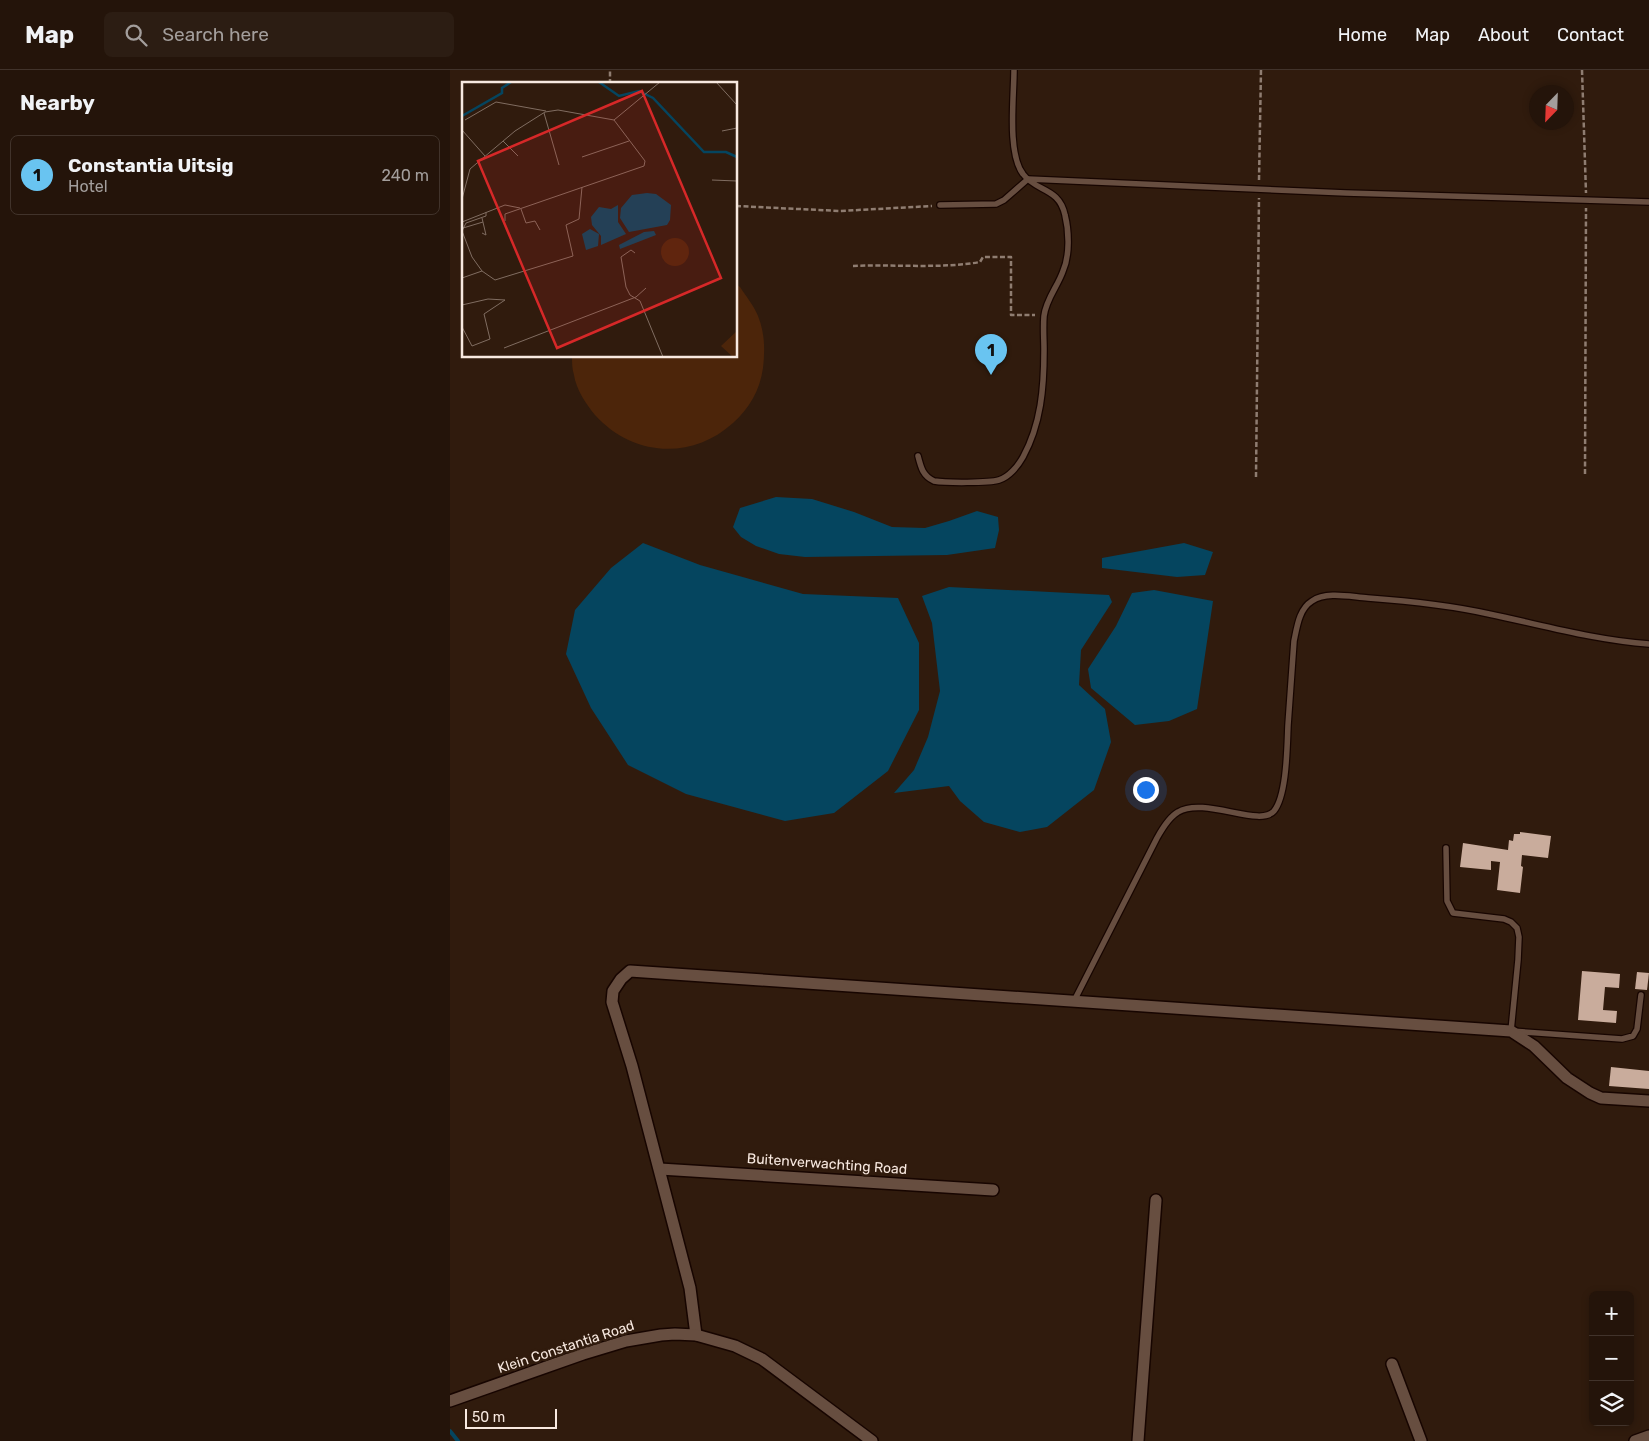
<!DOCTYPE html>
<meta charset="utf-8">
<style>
:root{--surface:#24140a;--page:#2c1d13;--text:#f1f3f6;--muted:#a39e9c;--line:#41332b;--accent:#69c4f1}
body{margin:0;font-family:Rubik,sans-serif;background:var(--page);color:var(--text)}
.controls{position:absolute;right:15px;bottom:15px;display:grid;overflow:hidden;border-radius:8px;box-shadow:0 2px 8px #0003}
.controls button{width:45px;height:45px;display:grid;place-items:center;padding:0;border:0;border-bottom:1px solid var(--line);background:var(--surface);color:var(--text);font:25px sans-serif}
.compass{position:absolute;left:1079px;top:15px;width:45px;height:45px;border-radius:50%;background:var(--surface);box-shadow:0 2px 8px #0003;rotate:203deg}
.scale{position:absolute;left:15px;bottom:12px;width:92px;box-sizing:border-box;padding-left:5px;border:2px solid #f8e9e0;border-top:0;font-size:14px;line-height:18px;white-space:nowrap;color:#f8e9e0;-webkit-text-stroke:4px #301b0d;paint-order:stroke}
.you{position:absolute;left:695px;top:719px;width:18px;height:18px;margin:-12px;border:4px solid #fff;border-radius:50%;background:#1a73e8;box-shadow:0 0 0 8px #1a73e833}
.badge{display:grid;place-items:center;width:32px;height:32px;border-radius:50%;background:var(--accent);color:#111;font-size:16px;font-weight:700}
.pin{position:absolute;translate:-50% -41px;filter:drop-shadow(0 1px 2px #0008)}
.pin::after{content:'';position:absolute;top:26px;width:18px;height:15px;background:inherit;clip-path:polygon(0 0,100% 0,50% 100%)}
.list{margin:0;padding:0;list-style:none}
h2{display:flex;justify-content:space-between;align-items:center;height:65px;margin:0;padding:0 20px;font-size:21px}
h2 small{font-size:16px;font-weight:400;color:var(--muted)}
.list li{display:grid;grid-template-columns:32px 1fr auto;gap:15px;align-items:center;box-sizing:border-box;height:80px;margin:0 10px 10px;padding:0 10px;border:1px solid var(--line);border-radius:8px}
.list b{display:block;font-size:19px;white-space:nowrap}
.list p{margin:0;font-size:16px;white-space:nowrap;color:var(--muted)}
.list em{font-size:16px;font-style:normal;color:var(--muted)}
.icon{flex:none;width:28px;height:28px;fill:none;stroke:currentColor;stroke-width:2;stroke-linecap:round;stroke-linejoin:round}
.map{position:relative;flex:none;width:1199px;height:1371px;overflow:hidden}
header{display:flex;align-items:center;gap:30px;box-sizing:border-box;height:70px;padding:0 25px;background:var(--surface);border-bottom:1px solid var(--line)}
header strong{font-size:24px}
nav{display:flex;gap:28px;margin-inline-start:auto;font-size:18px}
.search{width:350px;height:45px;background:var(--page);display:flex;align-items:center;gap:12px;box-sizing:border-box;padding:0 18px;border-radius:8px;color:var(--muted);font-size:19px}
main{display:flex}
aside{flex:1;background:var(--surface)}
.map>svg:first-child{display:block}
.green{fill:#4c250a}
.water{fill:#05455f}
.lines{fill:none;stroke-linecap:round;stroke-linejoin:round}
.stream{stroke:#05455f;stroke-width:4}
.building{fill:#c9ac9c}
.service-casing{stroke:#170500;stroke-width:8}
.minor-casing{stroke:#170500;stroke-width:14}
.path{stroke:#8f7d71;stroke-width:2.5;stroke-dasharray:5 2.5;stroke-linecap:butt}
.service{stroke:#674e40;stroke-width:5.5}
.minor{stroke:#674e40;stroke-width:11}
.labels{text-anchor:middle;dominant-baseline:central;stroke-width:5;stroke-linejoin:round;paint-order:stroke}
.street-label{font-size:14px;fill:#f8e9e0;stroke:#301b0d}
.inset-river{fill:none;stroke:#05455f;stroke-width:2.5}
.inset-road{fill:none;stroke:#806d61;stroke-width:1}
.view{fill:#d62828;fill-opacity:0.15;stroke:#d62828;stroke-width:2.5}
.inset-edge{fill:none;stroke:#f8e9e0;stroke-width:2.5}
</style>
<header>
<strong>Map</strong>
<div class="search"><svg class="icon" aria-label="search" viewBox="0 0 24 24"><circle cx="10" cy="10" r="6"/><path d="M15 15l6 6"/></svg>Search here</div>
<nav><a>Home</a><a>Map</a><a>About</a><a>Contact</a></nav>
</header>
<main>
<aside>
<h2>Nearby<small></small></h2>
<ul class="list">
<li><span class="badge">1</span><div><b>Constantia Uitsig</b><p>Hotel</p></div><em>240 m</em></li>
</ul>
</aside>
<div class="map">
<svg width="1199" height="1371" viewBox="0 0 1199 1371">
<rect width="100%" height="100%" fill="#301b0d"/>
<!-- green -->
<path class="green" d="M286,214L290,217C296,226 304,236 308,246C315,263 315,281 313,298C310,320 299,339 283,353C241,391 182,386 145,345C136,334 126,319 124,305C122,299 122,292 122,286H286Z"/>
<!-- water -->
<g class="water">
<path d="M326,427L362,429L404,442L442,457L475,458L499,451L527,441L548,447L549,460L545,478L497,485L355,487L329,484L306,476L291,467L283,457L290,438Z"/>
<path d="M193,473L250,495L353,524L448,528L469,573V640L438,701L384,743L335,751L236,724L178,695L141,638L116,584L125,540L161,498Z"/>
<path d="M734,473L763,482L755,505L727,507L652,498V488Z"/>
<path d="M499,517L659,525L662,532L631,580L629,615L655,639L661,672L644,720L597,757L570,762L534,752L510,731L499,716L444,723L464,700L478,667L490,621L482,553L472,526Z"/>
<path d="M704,520L763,531L747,639L719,651L685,655L641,618L638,599L666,556L682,523Z"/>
</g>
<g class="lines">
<!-- stream -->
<path class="stream" d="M0,1361L8,1371"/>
</g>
<!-- building -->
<g class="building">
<path d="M1070,762L1101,766L1098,788L1072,785L1071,796L1073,797L1070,823L1047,820L1050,792L1041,791V800L1010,797L1013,773L1058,780L1059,770L1063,771L1064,764H1070Z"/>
<path d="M1132,901L1170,904L1169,918L1155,917L1153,940L1167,941L1166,953L1128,950Z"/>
<path d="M1187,902L1199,903L1197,920L1185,919Z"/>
<path d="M1161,997L1199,1001V1019L1159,1016Z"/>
</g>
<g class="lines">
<!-- service casing -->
<g class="service-casing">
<g id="service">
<path d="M490,135L546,134L554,130L578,109L896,123L1199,132"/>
<path d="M468,386C471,398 473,406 484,411C496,413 539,413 549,410C559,407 568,396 573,387C591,354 594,318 594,280C594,269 593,257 594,246C596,229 608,216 613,201C620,185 619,161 615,145C609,117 586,122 573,104C557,83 564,27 564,0"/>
<path d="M996,778L997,831L1003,843L1054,849L1061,852L1067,858L1069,867L1068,890L1061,961L1172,969L1183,966L1187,959L1191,925"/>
<path d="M624,931L707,768C712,759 719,747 728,742C754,726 810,758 824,741C837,725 837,676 838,655C840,627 842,599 844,571C847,557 849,539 862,531C877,521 901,527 918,528C959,531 999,535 1039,544C1092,555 1144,570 1199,574"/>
</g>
</g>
<!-- minor casing -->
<g class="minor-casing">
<g id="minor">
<path d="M210,1099L543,1120"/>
<path d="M246,1265L240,1218L182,996L162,932L163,921L171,909L180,901L1061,961L1084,976L1117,1008L1140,1023L1151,1028L1199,1031"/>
<path d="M942,1294L971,1371"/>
<path d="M0,1331L133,1284L176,1271L211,1265L225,1264L246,1265L285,1276L312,1289L422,1371"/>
<path d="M688,1371L706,1130"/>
<path d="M1185,1371L1199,1366"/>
</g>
</g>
<!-- path -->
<g class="path">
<path d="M1132,0L1136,123"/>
<path d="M160,14V0"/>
<path d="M809,110L811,0"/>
<path d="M286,136L390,141L482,136"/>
<path d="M403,196C444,194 491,199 530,192L533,187H561V245H585"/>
<path d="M1135,404L1136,138"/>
<path d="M806,407L809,128"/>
</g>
<!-- service -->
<use href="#service" class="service"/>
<!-- minor -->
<use href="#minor" class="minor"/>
</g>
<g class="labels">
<!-- street labels -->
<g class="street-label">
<text transform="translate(377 1094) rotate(4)">Buitenverwachting Road</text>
<text transform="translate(116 1277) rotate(-18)">Klein Constantia Road</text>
</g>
</g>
<!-- overview -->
<g transform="translate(12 12)">
<rect width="275" height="275" fill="#301b0d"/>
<path d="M199 170a14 14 0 1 1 28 0a14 14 0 1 1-28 0ZM275,249V275H271L259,264Z" fill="#4c250a"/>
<path d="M185,111L194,112L209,123L208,138L205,143L167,150L158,136L159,126L170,113ZM156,123V140L164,152L139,163V154L130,143L129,135L137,125L149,127ZM128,147L137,152L136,164L124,168L120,152ZM182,150L192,149L194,153L158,167L157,163Z" fill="#05455f"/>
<path class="inset-river" d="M137,0L157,14L177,9L191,16L242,70H264L275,75M0,34L40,11V6L49,0"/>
<path class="inset-road" d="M254,0L275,23M82,31L97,83M3,38L34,20L84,29M0,48L23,74M260,49L275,46M41,59L56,74M120,75L167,59M250,98L275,99M0,117L8,87L53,49L83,30L96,28L152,38L198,0M59,127L64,141L73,139L78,148M24,130V134L4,141L0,149L10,175L20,189L33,198L111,174L104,143L117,137L120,105M20,136L24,153L20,151M43,139V132L182,84L183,79L152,38M0,140L43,123L58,126M1,146L21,140M173,171L169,168L159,175L164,205L168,213L178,219L201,275M0,196L20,189M0,223L26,217L43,218L22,232L28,257L10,264L0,245M42,266L174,215L184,206"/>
<path class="view" d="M180,9L259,196L95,266L16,79Z"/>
<rect width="275" height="275" class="inset-edge"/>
</g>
</svg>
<div class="controls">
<button>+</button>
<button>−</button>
<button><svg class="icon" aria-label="layers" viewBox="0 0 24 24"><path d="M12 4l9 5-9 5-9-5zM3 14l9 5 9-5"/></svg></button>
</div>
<svg class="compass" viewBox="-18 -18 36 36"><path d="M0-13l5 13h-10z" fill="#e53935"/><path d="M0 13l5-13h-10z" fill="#a39e9c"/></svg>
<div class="scale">50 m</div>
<div class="you"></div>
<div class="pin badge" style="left:541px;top:305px">1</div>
</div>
</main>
